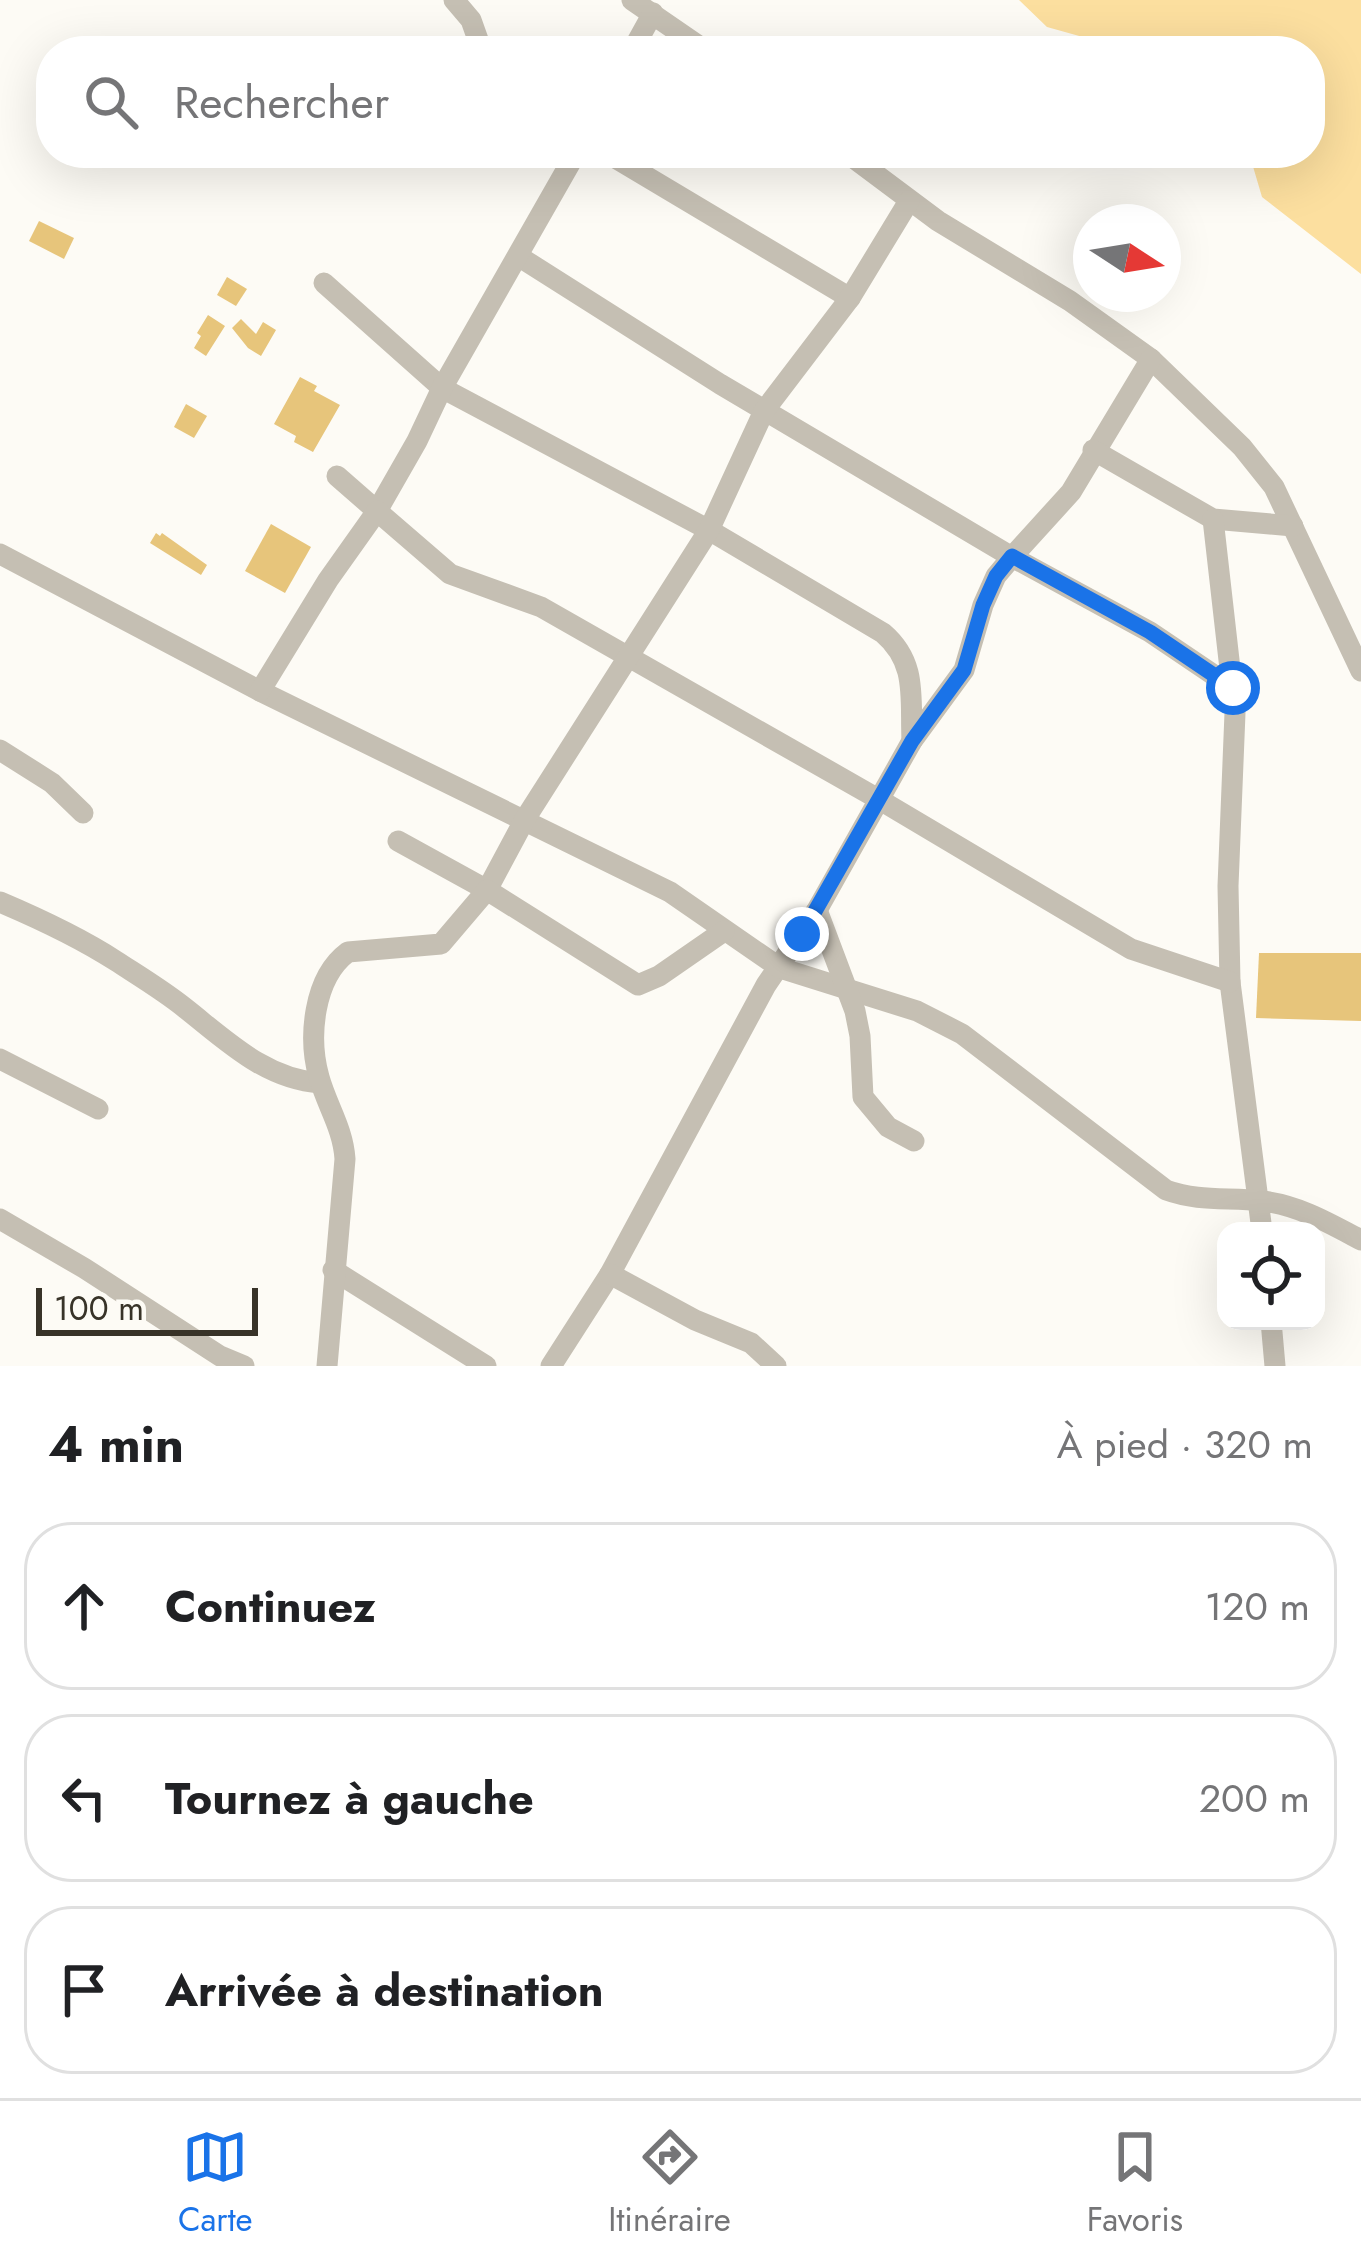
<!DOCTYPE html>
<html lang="fr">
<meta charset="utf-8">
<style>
:root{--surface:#fff;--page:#f6f6f6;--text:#202124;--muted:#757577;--line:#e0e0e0;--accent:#1a73e8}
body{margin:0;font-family:Jost,sans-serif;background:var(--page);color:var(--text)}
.controls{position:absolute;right:36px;bottom:36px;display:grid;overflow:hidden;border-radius:24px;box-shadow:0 12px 48px #0002}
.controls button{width:108px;height:108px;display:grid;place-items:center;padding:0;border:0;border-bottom:3px solid var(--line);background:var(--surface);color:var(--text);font:60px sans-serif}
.compass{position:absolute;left:1073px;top:204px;width:108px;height:108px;border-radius:50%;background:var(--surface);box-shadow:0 12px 48px #0002;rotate:102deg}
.scale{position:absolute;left:36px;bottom:30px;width:222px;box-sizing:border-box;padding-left:12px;border:6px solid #383328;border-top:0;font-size:33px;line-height:42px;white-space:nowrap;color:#383328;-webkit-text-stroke:9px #fdfbf5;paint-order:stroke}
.stop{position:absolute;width:36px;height:36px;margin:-27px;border:9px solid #1a73e8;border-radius:50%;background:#fff}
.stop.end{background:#1a73e8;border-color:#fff;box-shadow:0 3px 12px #0008}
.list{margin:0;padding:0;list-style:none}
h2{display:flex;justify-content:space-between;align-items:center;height:156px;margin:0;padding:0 48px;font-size:51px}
h2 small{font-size:39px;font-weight:400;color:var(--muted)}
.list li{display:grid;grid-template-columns:78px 1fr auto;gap:36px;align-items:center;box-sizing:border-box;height:168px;margin:0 24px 24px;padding:0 24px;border:3px solid var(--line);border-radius:48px}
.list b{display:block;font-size:45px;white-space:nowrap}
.list em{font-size:39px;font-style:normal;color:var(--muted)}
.icon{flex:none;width:66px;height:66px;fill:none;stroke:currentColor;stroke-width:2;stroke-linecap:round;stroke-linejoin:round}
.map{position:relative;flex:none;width:1361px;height:1366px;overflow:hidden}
.search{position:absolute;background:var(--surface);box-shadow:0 12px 48px #0002;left:36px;right:36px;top:36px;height:132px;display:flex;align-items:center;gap:30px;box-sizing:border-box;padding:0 42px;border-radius:48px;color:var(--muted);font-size:45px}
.sheet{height:732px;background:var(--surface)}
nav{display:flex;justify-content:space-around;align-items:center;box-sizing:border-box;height:168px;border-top:3px solid var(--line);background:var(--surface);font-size:33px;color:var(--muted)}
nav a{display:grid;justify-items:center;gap:6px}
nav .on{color:var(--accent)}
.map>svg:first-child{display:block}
.green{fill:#fcdf9f}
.building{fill:#e7c57b}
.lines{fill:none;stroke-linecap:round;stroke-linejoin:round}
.minor{stroke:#c5bfb3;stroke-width:21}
.route{stroke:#1a73e8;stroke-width:15}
</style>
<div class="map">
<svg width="1361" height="1366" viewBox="0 0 1361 1366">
<rect width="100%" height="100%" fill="#fdfbf5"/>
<!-- green -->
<path class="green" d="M1019,0H1361V274L1262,197L1249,153H1310V51H1133L1047,27Z"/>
<!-- building -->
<g class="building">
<path d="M39,221L74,238L64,259L29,241Z"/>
<path d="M227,277L247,289L236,306L217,295Z"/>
<path d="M208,315L225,326L206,356L194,348L201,336L197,333Z"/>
<path d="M241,319L256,334L263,322L276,330L261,356L248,348L232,328Z"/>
<path d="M300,377L317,386L314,391L340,405L313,452L294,442L296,436L274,424Z"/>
<path d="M186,404L207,416L194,438L174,427Z"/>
<path d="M271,524L311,547L285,593L245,571Z"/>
<path d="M156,533L160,536L162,533L207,565L201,575L150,543Z"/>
<path d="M1259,953H1361V1021L1256,1018Z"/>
</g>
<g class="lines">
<!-- minor -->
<g class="minor">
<path d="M454,0L471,20L482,51"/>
<path d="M632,0L706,51"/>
<path d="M632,51L653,13"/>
<path d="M607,153L850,298"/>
<path d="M847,153L938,221L1070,301L1151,359L1242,447L1274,487L1361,671"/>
<path d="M518,256L720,384L1012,557L996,576L983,605L964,670L912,741L817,910L766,985L610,1274L551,1366"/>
<path d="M324,283L442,388L709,530L883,633C918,663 910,698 912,741"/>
<path d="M1151,359L1071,492L1012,557L1150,632L1233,688"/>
<path d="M1093,450L1213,519L1293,526"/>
<path d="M337,476L377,511L417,441L442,388L576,153"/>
<path d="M1213,519L1235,713L1228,886L1230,982L1262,1231"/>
<path d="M0,554L260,691L670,892L780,968L917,1011L962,1034L1166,1190C1199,1202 1228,1197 1262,1201C1298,1205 1329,1223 1361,1240"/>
<path d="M260,691L328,580L377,511L450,574L541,607L880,800L1131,949L1230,982"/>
<path d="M0,750L52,783L83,813"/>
<path d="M398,841L487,890L525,819L709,530L764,411L850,298L909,201"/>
<path d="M0,902C40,919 79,937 116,961C139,976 164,991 185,1008C227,1041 265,1079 320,1083"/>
<path d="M817,910L855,1011L860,1036L863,1097L888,1127L914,1141"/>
<path d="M0,1059L98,1109"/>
<path d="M0,1219L84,1268L220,1356L244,1366"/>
<path d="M333,1270L486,1366"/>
<path d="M610,1274L695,1320L751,1343L776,1366"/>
<path d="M1271,1321L1275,1366"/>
<path d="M327,1366L345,1159C343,1128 327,1106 319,1077C308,1038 313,978 348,952L441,944L487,890L638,985L659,976L724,931"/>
</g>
</g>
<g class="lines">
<!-- route -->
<path class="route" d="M802,934L912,741L964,670L983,605L996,576L1012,556L1150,632L1233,688"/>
</g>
</svg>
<div class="controls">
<button><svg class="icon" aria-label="locate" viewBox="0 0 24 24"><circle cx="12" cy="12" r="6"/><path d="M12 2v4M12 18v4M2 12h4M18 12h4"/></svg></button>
</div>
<svg class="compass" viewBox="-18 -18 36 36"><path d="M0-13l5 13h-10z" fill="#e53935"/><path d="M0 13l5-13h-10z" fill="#757577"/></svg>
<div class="scale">100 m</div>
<div class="stop" style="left:1233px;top:688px"></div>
<div class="stop end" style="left:802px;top:934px"></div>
<div class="search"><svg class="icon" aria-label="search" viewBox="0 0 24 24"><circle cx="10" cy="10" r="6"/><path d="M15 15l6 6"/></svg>Rechercher</div>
</div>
<section class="sheet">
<h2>4 min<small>À pied · 320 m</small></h2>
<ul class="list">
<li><svg class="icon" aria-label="ahead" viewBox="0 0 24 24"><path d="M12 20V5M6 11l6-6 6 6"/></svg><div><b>Continuez</b></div><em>120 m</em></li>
<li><svg class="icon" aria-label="left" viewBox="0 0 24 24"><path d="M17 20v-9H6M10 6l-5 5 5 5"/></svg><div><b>Tournez à gauche</b></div><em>200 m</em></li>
<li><svg class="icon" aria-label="arrive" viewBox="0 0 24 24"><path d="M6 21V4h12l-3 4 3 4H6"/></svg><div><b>Arrivée à destination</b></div></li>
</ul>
</section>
<nav>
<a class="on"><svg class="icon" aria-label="map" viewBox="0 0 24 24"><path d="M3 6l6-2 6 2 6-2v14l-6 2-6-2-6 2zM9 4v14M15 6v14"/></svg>Carte</a>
<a><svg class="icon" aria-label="directions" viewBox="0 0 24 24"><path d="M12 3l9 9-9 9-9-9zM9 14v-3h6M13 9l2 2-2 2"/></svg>Itinéraire</a>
<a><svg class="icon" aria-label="saved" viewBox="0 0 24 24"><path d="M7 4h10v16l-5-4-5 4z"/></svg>Favoris</a>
</nav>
